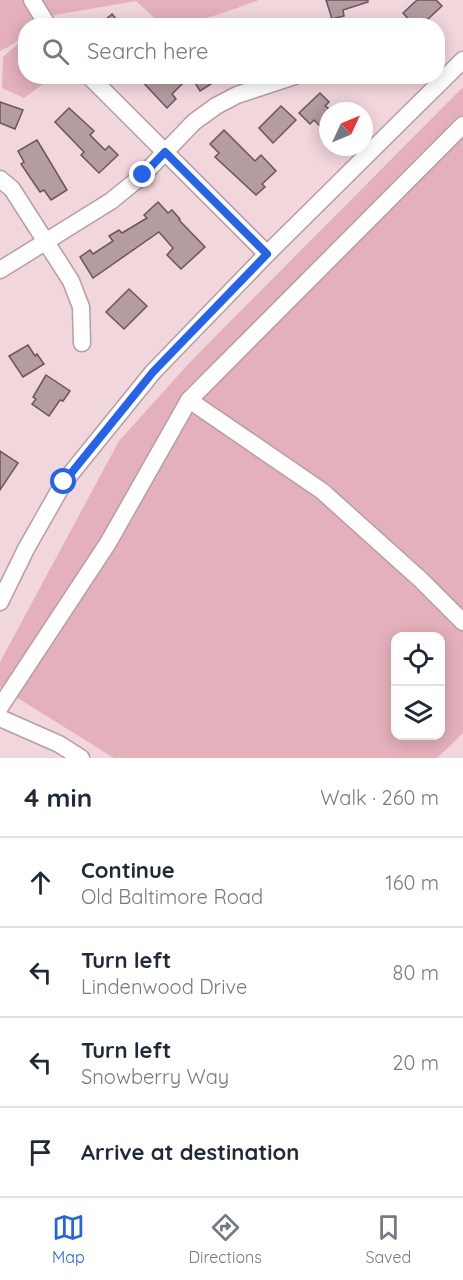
<!DOCTYPE html>
<meta charset="utf-8">
<style>
:root{--surface:#fff;--page:#f6f6f7;--text:#1f2937;--muted:#747a83;--line:#e0e1e3;--accent:#2563eb}
body{margin:0;font-family:Quicksand,sans-serif;background:var(--page);color:var(--text)}
.controls{position:absolute;right:18px;bottom:18px;display:grid;overflow:hidden;border-radius:12px;box-shadow:0 3px 15px #0003}
.controls button{width:54px;height:54px;display:grid;place-items:center;padding:0;border:0;border-bottom:2px solid var(--line);background:var(--surface);color:var(--text);font:30px sans-serif}
.compass{position:absolute;left:319px;top:102px;width:54px;height:54px;border-radius:50%;background:var(--surface);box-shadow:0 3px 15px #0003;rotate:46deg}
.stop{position:absolute;width:18px;height:18px;margin:-14px;border:4px solid #2563eb;border-radius:50%;background:#fff}
.stop.end{background:#2563eb;border-color:#fff;box-shadow:0 2px 6px #0008}
.list{margin:0;padding:0;list-style:none}
h2{display:flex;justify-content:space-between;align-items:center;height:78px;margin:0;padding:0 24px;font-size:26px}
h2 small{font-size:20px;font-weight:400;color:var(--muted)}
.list li{display:grid;grid-template-columns:39px 1fr auto;gap:18px;align-items:center;box-sizing:border-box;height:90px;padding:0 24px;border-top:2px solid var(--line)}
.list b{display:block;font-size:22px;white-space:nowrap}
.list p{margin:0;font-size:20px;white-space:nowrap;color:var(--muted)}
.list em{font-size:20px;font-style:normal;color:var(--muted)}
.icon{flex:none;width:33px;height:33px;fill:none;stroke:currentColor;stroke-width:2;stroke-linecap:round;stroke-linejoin:round}
.map{position:relative;flex:none;width:463px;height:758px;overflow:hidden}
.search{position:absolute;background:var(--surface);box-shadow:0 3px 15px #0003;left:18px;right:18px;top:18px;height:66px;display:flex;align-items:center;gap:15px;box-sizing:border-box;padding:0 21px;border-radius:24px;color:var(--muted);font-size:22px}
.sheet{height:438px;background:var(--surface)}
nav{display:flex;justify-content:space-around;align-items:center;box-sizing:border-box;height:84px;border-top:2px solid var(--line);background:var(--surface);font-size:16px;color:var(--muted)}
nav a{display:grid;justify-items:center;gap:3px}
nav .on{color:var(--accent)}
.map>svg:first-child{display:block}
.green{fill:#e4b0bc;fill-rule:evenodd}
.building{fill:#b49ca1;stroke:#6b555a;stroke-width:1.5}
.lines{fill:none;stroke-linecap:round;stroke-linejoin:round}
.minor-casing{stroke:#b69ea3;stroke-width:19}
.minor{stroke:#fff;stroke-width:16}
.route{stroke:#2563eb;stroke-width:8}
</style>
<div class="map">
<svg width="463" height="758" viewBox="0 0 463 758">
<rect width="100%" height="100%" fill="#f1d6dc"/>
<!-- green -->
<g class="green">
<path d="M0,0H259C228,11 195,25 162,25L136,1L43,17L31,25L26,26C24,40 12,45 0,51Z"/>
<path d="M22,40L25,42L26,76L53,77L24,98L2,88L3,57Z"/>
<path d="M463,87V733L437,758H114L0,687V662L119,441L193,359ZM396,636H440V736H396Z"/>
</g>
<!-- building -->
<g class="building">
<path d="M326,0H368V2L343,10L344,16L332,19Z"/>
<path d="M417,0H436L442,6L428,19L434,26H415L403,13Z"/>
<path d="M112,14L122,26H98Z"/>
<path d="M137,76H190L172,94L176,99L167,108Z"/>
<path d="M191,76H206L211,84L200,91Z"/>
<path d="M320,93L329,102L325,106L328,108V124L323,129L314,120L310,124L299,113Z"/>
<path d="M0,102L23,110L15,129L0,123Z"/>
<path d="M281,106L296,120L273,143L259,128Z"/>
<path d="M69,108L94,131L90,135L105,150L109,146L118,155L99,173L81,155L84,152L55,122Z"/>
<path d="M224,130L255,161L261,155L276,171L262,184L265,187L256,195L215,157L219,153L210,144Z"/>
<path d="M37,140L67,190L51,200L44,190L40,192L21,164L24,162L18,151Z"/>
<path d="M158,202L168,213L172,210L180,219L179,220L205,247L181,269L167,255L173,248L159,232L93,278L80,257L90,250L93,254L113,241L109,236L119,230L122,233L147,218L144,215Z"/>
<path d="M129,289L147,306L124,329L106,312Z"/>
<path d="M28,345L35,356L37,354L44,364L23,377L9,356Z"/>
<path d="M46,375L70,391L63,401L60,400L49,416L32,404L36,399L33,397Z"/>
<path d="M0,451L18,463L0,490Z"/>
</g>
<g class="lines">
<!-- minor casing -->
<g class="minor-casing">
<g id="minor">
<path d="M32,0L48,26"/>
<path d="M89,76L267,254"/>
<path d="M0,179L12,189L71,281L81,307L82,343"/>
<path d="M0,270L111,201L143,175L194,122L216,106L237,95L295,76"/>
<path d="M189,400L322,491L421,580L463,622"/>
<path d="M0,602L26,549L64,482L153,372L267,254L463,60"/>
<path d="M0,707L108,543L189,400L463,125"/>
<path d="M0,718L59,744L81,758"/>
</g>
</g>
<!-- minor -->
<use href="#minor" class="minor"/>
</g>
<g class="lines">
<!-- route -->
<path class="route" d="M64,482L153,372L267,254L165,152L143,175"/>
</g>
</svg>
<div class="controls">
<button><svg class="icon" aria-label="locate" viewBox="0 0 24 24"><circle cx="12" cy="12" r="6"/><path d="M12 2v4M12 18v4M2 12h4M18 12h4"/></svg></button>
<button><svg class="icon" aria-label="layers" viewBox="0 0 24 24"><path d="M12 4l9 5-9 5-9-5zM3 14l9 5 9-5"/></svg></button>
</div>
<svg class="compass" viewBox="-18 -18 36 36"><path d="M0-13l5 13h-10z" fill="#e53935"/><path d="M0 13l5-13h-10z" fill="#747a83"/></svg>
<div class="stop" style="left:64px;top:482px"></div>
<div class="stop end" style="left:143px;top:175px"></div>
<div class="search"><svg class="icon" aria-label="search" viewBox="0 0 24 24"><circle cx="10" cy="10" r="6"/><path d="M15 15l6 6"/></svg>Search here</div>
</div>
<section class="sheet">
<h2>4 min<small>Walk · 260 m</small></h2>
<ul class="list">
<li><svg class="icon" aria-label="ahead" viewBox="0 0 24 24"><path d="M12 20V5M6 11l6-6 6 6"/></svg><div><b>Continue</b><p>Old Baltimore Road</p></div><em>160 m</em></li>
<li><svg class="icon" aria-label="left" viewBox="0 0 24 24"><path d="M17 20v-9H6M10 6l-5 5 5 5"/></svg><div><b>Turn left</b><p>Lindenwood Drive</p></div><em>80 m</em></li>
<li><svg class="icon" aria-label="left" viewBox="0 0 24 24"><path d="M17 20v-9H6M10 6l-5 5 5 5"/></svg><div><b>Turn left</b><p>Snowberry Way</p></div><em>20 m</em></li>
<li><svg class="icon" aria-label="arrive" viewBox="0 0 24 24"><path d="M6 21V4h12l-3 4 3 4H6"/></svg><div><b>Arrive at destination</b></div></li>
</ul>
</section>
<nav>
<a class="on"><svg class="icon" aria-label="map" viewBox="0 0 24 24"><path d="M3 6l6-2 6 2 6-2v14l-6 2-6-2-6 2zM9 4v14M15 6v14"/></svg>Map</a>
<a><svg class="icon" aria-label="directions" viewBox="0 0 24 24"><path d="M12 3l9 9-9 9-9-9zM9 14v-3h6M13 9l2 2-2 2"/></svg>Directions</a>
<a><svg class="icon" aria-label="saved" viewBox="0 0 24 24"><path d="M7 4h10v16l-5-4-5 4z"/></svg>Saved</a>
</nav>
